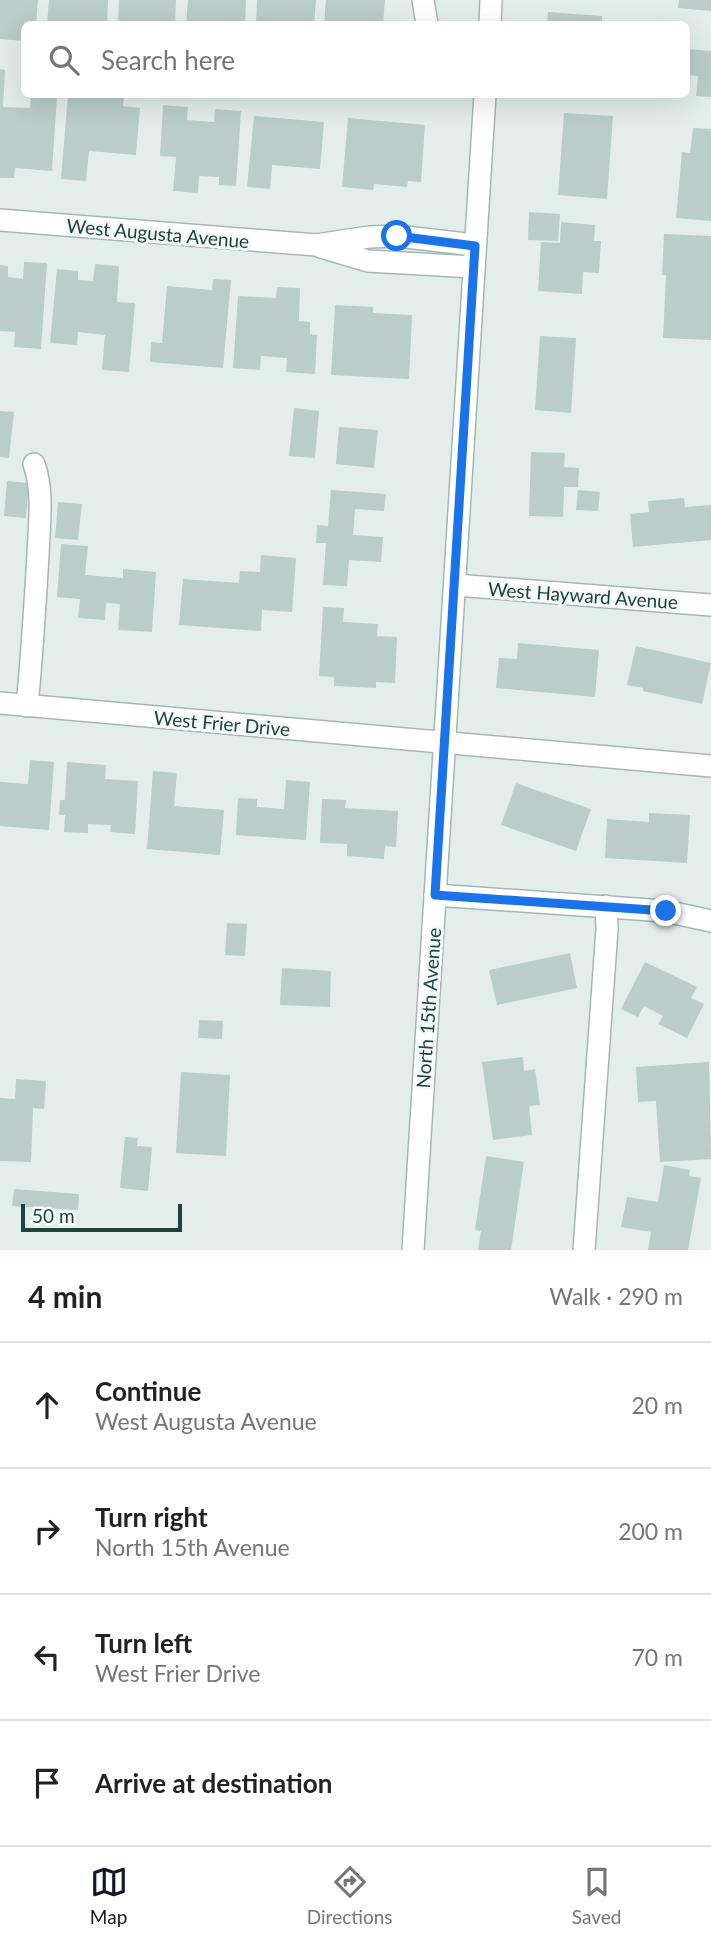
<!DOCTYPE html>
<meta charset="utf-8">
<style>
:root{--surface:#fff;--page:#f2f2f2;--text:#222;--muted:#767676;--line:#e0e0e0;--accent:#111827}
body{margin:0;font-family:Lato,sans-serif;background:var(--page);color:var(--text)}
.scale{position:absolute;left:21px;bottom:18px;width:161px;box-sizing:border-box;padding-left:7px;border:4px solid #20423f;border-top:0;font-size:19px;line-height:24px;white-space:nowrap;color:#20423f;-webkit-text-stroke:5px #f4faf8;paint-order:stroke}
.stop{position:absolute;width:21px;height:21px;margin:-16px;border:5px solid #1a73e8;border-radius:50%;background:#fff}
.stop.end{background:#1a73e8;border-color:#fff;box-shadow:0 2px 7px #0008}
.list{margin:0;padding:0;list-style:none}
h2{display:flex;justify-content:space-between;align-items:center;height:91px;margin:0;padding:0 28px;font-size:30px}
h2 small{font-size:23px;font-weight:400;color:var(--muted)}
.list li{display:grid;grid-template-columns:46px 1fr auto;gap:21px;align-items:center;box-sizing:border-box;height:126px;padding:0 28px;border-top:2px solid var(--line)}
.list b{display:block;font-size:26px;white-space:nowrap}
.list p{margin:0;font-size:23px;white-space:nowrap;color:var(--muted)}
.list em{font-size:23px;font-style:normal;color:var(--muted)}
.icon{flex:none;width:38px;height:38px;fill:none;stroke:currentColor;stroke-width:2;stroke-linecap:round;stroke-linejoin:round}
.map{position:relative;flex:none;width:711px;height:1250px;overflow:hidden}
.search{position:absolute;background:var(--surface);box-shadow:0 7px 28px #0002;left:21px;right:21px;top:21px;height:77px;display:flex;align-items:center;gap:18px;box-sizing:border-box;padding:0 24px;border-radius:10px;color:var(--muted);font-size:26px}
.sheet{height:595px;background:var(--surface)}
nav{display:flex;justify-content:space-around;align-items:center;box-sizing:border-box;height:98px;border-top:2px solid var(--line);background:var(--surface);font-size:19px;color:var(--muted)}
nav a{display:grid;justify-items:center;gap:4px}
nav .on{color:var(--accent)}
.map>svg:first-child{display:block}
.building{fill:#bacdc8}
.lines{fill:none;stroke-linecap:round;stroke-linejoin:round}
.minor-casing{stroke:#a5b7b4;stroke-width:24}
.minor{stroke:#fff;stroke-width:21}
.route{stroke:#1a73e8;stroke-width:9}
.labels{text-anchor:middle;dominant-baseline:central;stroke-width:6;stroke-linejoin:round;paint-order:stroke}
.street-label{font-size:19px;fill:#20423f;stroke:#f4faf8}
</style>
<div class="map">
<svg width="711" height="1250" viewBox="0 0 711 1250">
<rect width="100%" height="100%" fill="#e3eeeb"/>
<!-- building -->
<g class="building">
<path d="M0,0H38L36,24H24V41L0,39Z"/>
<path d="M49,0H108L107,24H47Z"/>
<path d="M119,0H176L175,24H118Z"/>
<path d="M188,0H246L245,24H186Z"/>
<path d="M257,0H316L314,24H256Z"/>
<path d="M326,0H385L383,24H324Z"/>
<path d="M679,0H711V11L678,8Z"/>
<path d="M548,12L602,16V24H547Z"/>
<path d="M686,49L711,51V97L696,96L698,76L686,75Z"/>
<path d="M0,69L5,70L3,107L30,108L31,94L57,96L52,171L15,168L14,178H0Z"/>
<path d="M68,94L124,97L123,106L140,108L136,155L89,151L86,181L61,179Z"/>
<path d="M163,105L188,107L187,120L214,122L215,109L241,111L236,186L219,185V177L199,176L198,193L173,191L176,157L160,156Z"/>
<path d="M564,113L613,116L607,199L558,195Z"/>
<path d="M254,116L324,122L320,169L272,165L270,189L247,187Z"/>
<path d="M348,118L425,125L421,182L408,181L407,187L374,184L373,190L342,187Z"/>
<path d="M693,128L711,129V221L676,218L682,152L690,153Z"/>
<path d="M529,212L560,214L558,241L528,240Z"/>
<path d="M561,222L595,225L594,241H601L599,273L583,272L582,294L538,291L541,242L560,243Z"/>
<path d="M664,234L711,236V340L663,338L666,275H662Z"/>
<path d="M24,262L47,263L41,349L14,347L15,332L0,331V265L8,266V277L23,279Z"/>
<path d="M95,264L119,266L117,302L135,303L129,372L102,370L105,335L78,332L77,345L50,343L57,269L78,271V280L93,281Z"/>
<path d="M213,279L231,280L223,368L150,362L151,342L162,343L167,286L212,290Z"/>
<path d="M277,287L300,288L299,321L310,322V334L317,335L315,374L286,372L287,358L261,356L260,370L233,368L238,296L276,298Z"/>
<path d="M335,305L373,307V313L412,315L409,379L331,375Z"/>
<path d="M540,336L576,338L571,413L535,410Z"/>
<path d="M294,408L319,411L315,458L289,456Z"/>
<path d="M0,411L14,412L9,458L0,457Z"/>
<path d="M339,427L378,430L374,468L336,464Z"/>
<path d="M531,452L565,453L564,467L579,468L578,487H564L563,517L529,516Z"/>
<path d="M7,481L29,483L26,518L4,516Z"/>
<path d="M331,490L386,494L384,511L355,509L353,535L383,537L381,562L349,560L347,586L323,585L326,543H316L317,525L328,526Z"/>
<path d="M578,490L600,492L598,511L576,510Z"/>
<path d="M684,498L685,507L711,505V540L633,547L630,514L649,512L648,501Z"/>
<path d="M58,502L82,504L78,540L55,538Z"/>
<path d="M61,544L88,546L85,575L123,578V569L156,572L152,632L118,630L120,604L106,603L105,620L78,618L80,599L57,597Z"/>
<path d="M261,555L296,558L292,612L262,610L261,631L179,625L183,579L239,583L240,571L260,572Z"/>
<path d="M323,607L344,608L343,622L378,624L377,636L397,637L395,683L376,682V688L334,686V677L319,676Z"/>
<path d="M518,643L599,650L595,697L496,688L499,658L517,659Z"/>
<path d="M636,646L711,663L702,704L643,691V688L627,685Z"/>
<path d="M30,760L54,762L49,830L0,826V782L28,784Z"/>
<path d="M67,762L106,765L105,779L138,781L135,834L110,832L111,825L88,824V833L64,832L65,815H59L60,800H65Z"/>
<path d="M153,771L177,773L174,806L224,810L220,855L147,849Z"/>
<path d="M286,780L310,782L306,840L236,835L238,798L257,799V807L284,809Z"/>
<path d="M516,783L591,809L576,851L501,825Z"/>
<path d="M322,799L346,800L345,808L398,811L396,847L385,846L384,859L347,856V844L320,843Z"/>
<path d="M649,813L690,815L687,863L605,858L607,819L649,822Z"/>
<path d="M227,923L247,924L245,956L225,955Z"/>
<path d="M570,953L577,988L497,1005L489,970Z"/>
<path d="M645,962L697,987L691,998L704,1004L687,1038L658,1024L663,1016L644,1006L638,1017L621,1009Z"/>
<path d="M282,968L331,971L330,1007L280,1005Z"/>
<path d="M199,1020L223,1021L222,1039L198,1038Z"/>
<path d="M523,1057L524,1071L535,1069L540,1105L529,1106L532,1135L493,1140L482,1062Z"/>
<path d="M709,1062L711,1159L660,1162L656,1101L638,1102L636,1067Z"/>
<path d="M181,1072L230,1075L226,1156L176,1153Z"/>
<path d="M16,1079L46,1081L44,1109L33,1108L31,1162L0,1161V1098L15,1099Z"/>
<path d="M125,1137L138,1138L137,1146L152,1147L148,1191L120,1188Z"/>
<path d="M486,1156L524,1162L511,1250H478L481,1231L475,1230Z"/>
<path d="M664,1165L690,1170L689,1176L701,1178L688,1250H648L651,1232L621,1227L627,1197L658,1202Z"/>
<path d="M14,1189L79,1194L78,1210L12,1206Z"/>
</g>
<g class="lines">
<!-- minor casing -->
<g class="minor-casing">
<g id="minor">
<path d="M423,0L427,24"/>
<path d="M490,24L491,0"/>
<path d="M0,220L316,245L369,237L397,236L475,245"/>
<path d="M321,247L368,261L474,267"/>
<path d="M455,585L711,605"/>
<path d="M0,703L711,766"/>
<path d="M27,706C32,656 35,606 38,555C39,526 44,492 34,464"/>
<path d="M435,895L665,911L711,921"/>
<path d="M413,1250L485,94"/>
<path d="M584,1250L607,929L606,906"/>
</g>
</g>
<!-- minor -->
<use href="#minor" class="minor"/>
</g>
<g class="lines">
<!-- route -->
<path class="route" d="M397,236L475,246L435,895L666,911"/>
</g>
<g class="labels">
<!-- street labels -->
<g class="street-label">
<text transform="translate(158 233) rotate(5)">West Augusta Avenue</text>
<text transform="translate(583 595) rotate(4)">West Hayward Avenue</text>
<text transform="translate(222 723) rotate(5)">West Frier Drive</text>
<text transform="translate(428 1008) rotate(-86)">North 15th Avenue</text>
</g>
</g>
</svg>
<div class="scale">50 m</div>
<div class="stop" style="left:397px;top:236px"></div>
<div class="stop end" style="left:666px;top:911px"></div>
<div class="search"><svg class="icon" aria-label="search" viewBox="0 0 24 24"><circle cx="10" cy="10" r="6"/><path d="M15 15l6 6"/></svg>Search here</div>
</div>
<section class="sheet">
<h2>4 min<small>Walk · 290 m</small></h2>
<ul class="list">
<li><svg class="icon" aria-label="ahead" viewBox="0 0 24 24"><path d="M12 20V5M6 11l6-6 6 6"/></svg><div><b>Continue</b><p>West Augusta Avenue</p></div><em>20 m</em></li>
<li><svg class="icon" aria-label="right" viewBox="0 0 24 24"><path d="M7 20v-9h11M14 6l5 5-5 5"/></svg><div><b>Turn right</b><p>North 15th Avenue</p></div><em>200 m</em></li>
<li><svg class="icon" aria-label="left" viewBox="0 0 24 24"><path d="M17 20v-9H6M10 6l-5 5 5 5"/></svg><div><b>Turn left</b><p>West Frier Drive</p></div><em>70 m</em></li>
<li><svg class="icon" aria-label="arrive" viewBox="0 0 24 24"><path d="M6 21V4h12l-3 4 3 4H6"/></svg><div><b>Arrive at destination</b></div></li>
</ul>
</section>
<nav>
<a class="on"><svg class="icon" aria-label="map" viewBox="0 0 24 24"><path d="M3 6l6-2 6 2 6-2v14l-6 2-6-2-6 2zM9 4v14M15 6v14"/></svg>Map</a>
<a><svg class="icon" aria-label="directions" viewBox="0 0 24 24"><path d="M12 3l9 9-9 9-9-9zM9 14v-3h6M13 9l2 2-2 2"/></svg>Directions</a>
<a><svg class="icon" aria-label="saved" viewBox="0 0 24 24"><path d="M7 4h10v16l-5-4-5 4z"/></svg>Saved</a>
</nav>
